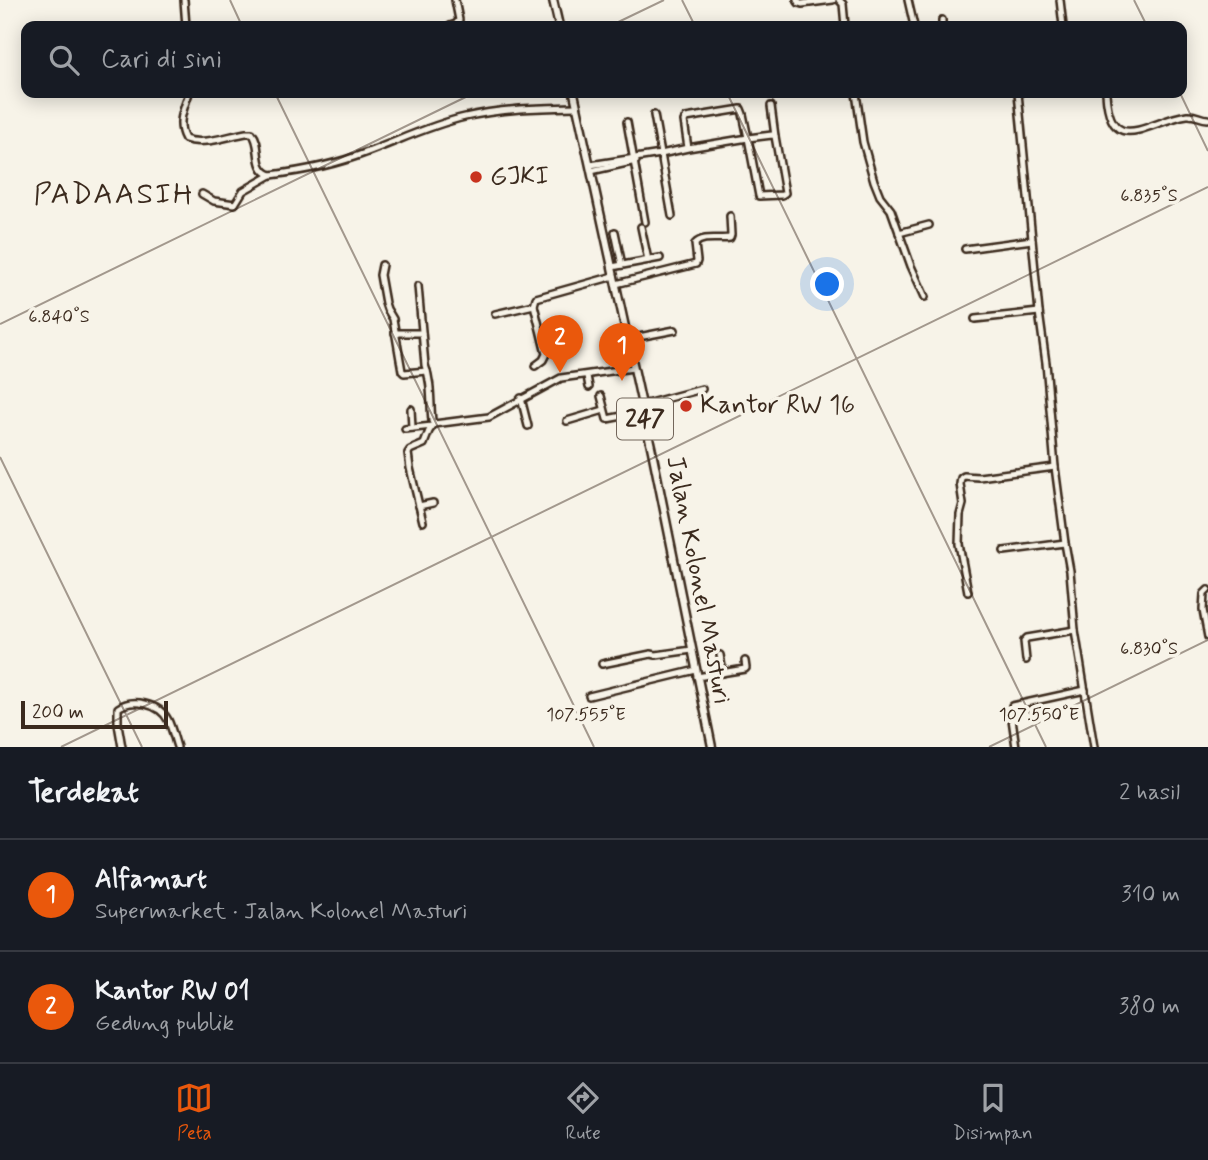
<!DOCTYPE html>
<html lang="id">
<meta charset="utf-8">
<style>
:root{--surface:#171b24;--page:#242831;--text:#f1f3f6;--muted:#9ea1a6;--line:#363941;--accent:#ea580c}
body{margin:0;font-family:Mynerve,sans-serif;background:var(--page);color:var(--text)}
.scale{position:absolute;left:21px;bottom:18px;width:147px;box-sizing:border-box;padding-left:7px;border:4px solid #3b2a1e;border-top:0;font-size:19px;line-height:24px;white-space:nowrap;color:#3b2a1e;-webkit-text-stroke:5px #f7f3e8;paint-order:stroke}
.you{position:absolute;left:828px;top:285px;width:24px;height:24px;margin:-18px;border:5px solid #fff;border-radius:50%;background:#1a73e8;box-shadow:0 0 0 10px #1a73e833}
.badge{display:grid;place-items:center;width:46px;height:46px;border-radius:50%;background:var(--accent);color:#fff;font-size:23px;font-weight:700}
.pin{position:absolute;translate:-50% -58px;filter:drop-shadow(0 2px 4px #0008)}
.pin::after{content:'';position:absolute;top:37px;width:24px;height:21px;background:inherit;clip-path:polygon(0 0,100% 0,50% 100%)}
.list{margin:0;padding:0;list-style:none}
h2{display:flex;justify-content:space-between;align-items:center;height:91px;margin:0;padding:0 28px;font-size:30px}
h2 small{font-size:23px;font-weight:400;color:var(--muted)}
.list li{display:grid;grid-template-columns:46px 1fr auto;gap:21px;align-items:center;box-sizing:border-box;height:112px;padding:0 28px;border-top:2px solid var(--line)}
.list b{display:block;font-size:26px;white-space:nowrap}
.list p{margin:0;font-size:23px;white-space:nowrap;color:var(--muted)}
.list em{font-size:23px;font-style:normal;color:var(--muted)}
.icon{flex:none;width:38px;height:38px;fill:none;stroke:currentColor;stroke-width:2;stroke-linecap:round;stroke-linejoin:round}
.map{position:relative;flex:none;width:1208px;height:747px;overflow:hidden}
.search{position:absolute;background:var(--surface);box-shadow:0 4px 18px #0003;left:21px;right:21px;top:21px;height:77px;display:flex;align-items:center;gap:18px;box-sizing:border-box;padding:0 24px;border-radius:14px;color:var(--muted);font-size:26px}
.sheet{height:315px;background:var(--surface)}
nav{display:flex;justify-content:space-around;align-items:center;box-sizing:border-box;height:98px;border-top:2px solid var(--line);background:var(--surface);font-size:19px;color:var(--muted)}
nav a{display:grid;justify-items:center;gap:4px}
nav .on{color:var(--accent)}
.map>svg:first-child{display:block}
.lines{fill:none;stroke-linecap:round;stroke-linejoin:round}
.minor-casing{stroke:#3b2a1e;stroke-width:10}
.major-casing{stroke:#3b2a1e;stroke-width:11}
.minor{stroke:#f7f3e8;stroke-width:5}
.major{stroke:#f7f3e8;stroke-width:6}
.ticks{fill:none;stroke:#3b2a1e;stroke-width:2;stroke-opacity:0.45}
.poi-dot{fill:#c8321e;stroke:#f7f3e8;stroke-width:2.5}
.labels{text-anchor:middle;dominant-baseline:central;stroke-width:7;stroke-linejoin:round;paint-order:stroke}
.shield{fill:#f7f3e8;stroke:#73665b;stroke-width:2}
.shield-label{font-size:24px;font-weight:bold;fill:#3b2a1e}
.poi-label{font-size:26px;fill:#3b2a1e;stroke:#f7f3e8;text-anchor:start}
.street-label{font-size:26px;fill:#3b2a1e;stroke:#f7f3e8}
.quarter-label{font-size:30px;letter-spacing:2px;fill:#3b2a1e;stroke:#f7f3e8}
.ticks-label{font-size:18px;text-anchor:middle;fill:#3b2a1e;stroke:#f7f3e8;stroke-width:7;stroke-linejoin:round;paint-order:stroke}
</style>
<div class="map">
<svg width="1208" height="747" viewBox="0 0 1208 747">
<rect width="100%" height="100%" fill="#f7f3e8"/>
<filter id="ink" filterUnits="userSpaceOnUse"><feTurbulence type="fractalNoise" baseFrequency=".0143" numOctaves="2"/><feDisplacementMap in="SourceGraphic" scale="14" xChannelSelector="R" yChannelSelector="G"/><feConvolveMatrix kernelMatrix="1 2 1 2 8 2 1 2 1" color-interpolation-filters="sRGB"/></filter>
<g filter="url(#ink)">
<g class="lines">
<!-- minor casing -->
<g class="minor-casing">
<g id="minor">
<path d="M184,0L186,26"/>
<path d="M797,0L799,3L802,4L833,0"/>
<path d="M839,0L843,4L845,26"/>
<path d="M908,0L914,26"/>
<path d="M1060,0L1063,26"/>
<path d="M942,20V26"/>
<path d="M450,26L456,24L459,20L455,0"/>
<path d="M189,93C184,109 176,123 185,139C203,146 228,136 246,133H252C263,146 252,168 271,175C303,171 334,165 365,153C398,141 430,125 465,117C502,108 539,108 577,107"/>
<path d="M856,93L863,142L874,181L880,196L891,210L911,266L925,297"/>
<path d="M1018,93L1039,312L1046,363L1055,467L1065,543L1070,571L1075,630L1094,747"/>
<path d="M1106,93C1110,159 1148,121 1187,115C1195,114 1200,119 1208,119"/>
<path d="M771,106L775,136"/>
<path d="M654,115L661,154L688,148L684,121L686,118L741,109L743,114L748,138L772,135L775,136L785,193L782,195L759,196L748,138L688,148"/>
<path d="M627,122L645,222"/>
<path d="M590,165L661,154L672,216"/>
<path d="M591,171L636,161"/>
<path d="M202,194L214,201L235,204L243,191L271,175"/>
<path d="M641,227L648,260"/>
<path d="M615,232L622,265"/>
<path d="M899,233L929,225"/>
<path d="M965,249L1032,240"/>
<path d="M382,265L380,275L385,303L387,309L393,319L402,371L404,373L427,371"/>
<path d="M612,267L660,258"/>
<path d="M616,284L696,264L697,261L695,244C703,235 719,240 730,238L731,235L730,216"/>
<path d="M418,286L425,365C432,383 430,402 432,421L434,424"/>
<path d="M495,314L534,305"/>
<path d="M975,319L1039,312"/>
<path d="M395,333H422"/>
<path d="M628,339L675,330"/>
<path d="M535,366L543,360L546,354L534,305L536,298L614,276"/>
<path d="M587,376L589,387"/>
<path d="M601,396L607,419L643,412"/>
<path d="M521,398L528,426"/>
<path d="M642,405L702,389"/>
<path d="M411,409L412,428"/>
<path d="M567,421L604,410"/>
<path d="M434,424L489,417L561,378L633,368"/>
<path d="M405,429L432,426"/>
<path d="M419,506L433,503"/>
<path d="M423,522L410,468L408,453L410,450L424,444L429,431L434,424"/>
<path d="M1004,551L1065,543"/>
<path d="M1208,590L1204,594L1203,610L1208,637"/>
<path d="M968,592L959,544L960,515L963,504L960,484L961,478L964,476L979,477L1055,467"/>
<path d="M720,655L723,673"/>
<path d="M1026,660L1024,641L1027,638L1075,630"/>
<path d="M602,664L651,654L656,655L692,650"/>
<path d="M697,677L745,669L746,668L745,661"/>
<path d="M589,696L696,670"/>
<path d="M122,747L118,724V708C132,698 159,703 168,720C172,728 174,738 177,747"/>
<path d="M1016,747L1011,712L1012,706L1085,690"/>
</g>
</g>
<!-- major casing -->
<g class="major-casing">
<g id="major">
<path d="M553,0L559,26"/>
<path d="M574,93L652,451L712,747"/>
</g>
</g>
<!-- minor -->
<use href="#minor" class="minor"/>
<!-- major -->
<use href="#major" class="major"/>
</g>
</g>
<!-- ticks -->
<path class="ticks" d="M230,0L242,26M682,0L695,26M1134,0L1147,26M610,26L664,0M275,93L594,747M727,93L1046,747M1180,93L1208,151M0,324L474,93M0,457L142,747M61,747L1208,187M989,747L1208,640"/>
<!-- markers -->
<g class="poi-dot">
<circle cx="476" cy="177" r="7"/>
<circle cx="686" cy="406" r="7"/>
</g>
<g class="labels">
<!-- shield labels -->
<rect class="shield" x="617" y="398.5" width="56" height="41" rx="5"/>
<g class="shield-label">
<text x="645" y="419">247</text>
</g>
<!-- poi labels -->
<g class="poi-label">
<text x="490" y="177">GJKI</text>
<text x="700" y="406">Kantor RW 16</text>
</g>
<!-- street labels -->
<g class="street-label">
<text transform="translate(698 580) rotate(79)">Jalan Kolonel Masturi</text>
</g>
<!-- quarter labels -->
<g class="quarter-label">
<text x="114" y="194">PADAASIH</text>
</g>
</g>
<g class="ticks-label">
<text x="1149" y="201">6.835°S</text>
<text x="59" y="322">6.840°S</text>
<text x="1149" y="654">6.830°S</text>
<text x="586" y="720">107.555°E</text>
<text x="1039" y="720">107.550°E</text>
</g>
</svg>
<div class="scale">200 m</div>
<div class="you"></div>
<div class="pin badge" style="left:622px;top:381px">1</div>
<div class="pin badge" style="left:560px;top:373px">2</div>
<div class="search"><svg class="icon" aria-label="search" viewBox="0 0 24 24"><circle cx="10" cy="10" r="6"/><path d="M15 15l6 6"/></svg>Cari di sini</div>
</div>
<section class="sheet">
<h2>Terdekat<small>2 hasil</small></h2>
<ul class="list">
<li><span class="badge">1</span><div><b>Alfamart</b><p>Supermarket · Jalan Kolonel Masturi</p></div><em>310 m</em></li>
<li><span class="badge">2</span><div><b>Kantor RW 01</b><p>Gedung publik</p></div><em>380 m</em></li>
</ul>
</section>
<nav>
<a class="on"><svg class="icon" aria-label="map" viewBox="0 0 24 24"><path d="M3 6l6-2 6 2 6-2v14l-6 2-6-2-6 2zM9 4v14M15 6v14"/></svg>Peta</a>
<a><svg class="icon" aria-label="directions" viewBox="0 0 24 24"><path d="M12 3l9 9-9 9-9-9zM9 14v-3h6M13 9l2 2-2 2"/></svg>Rute</a>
<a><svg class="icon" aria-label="saved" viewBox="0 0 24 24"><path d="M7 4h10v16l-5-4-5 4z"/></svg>Disimpan</a>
</nav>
